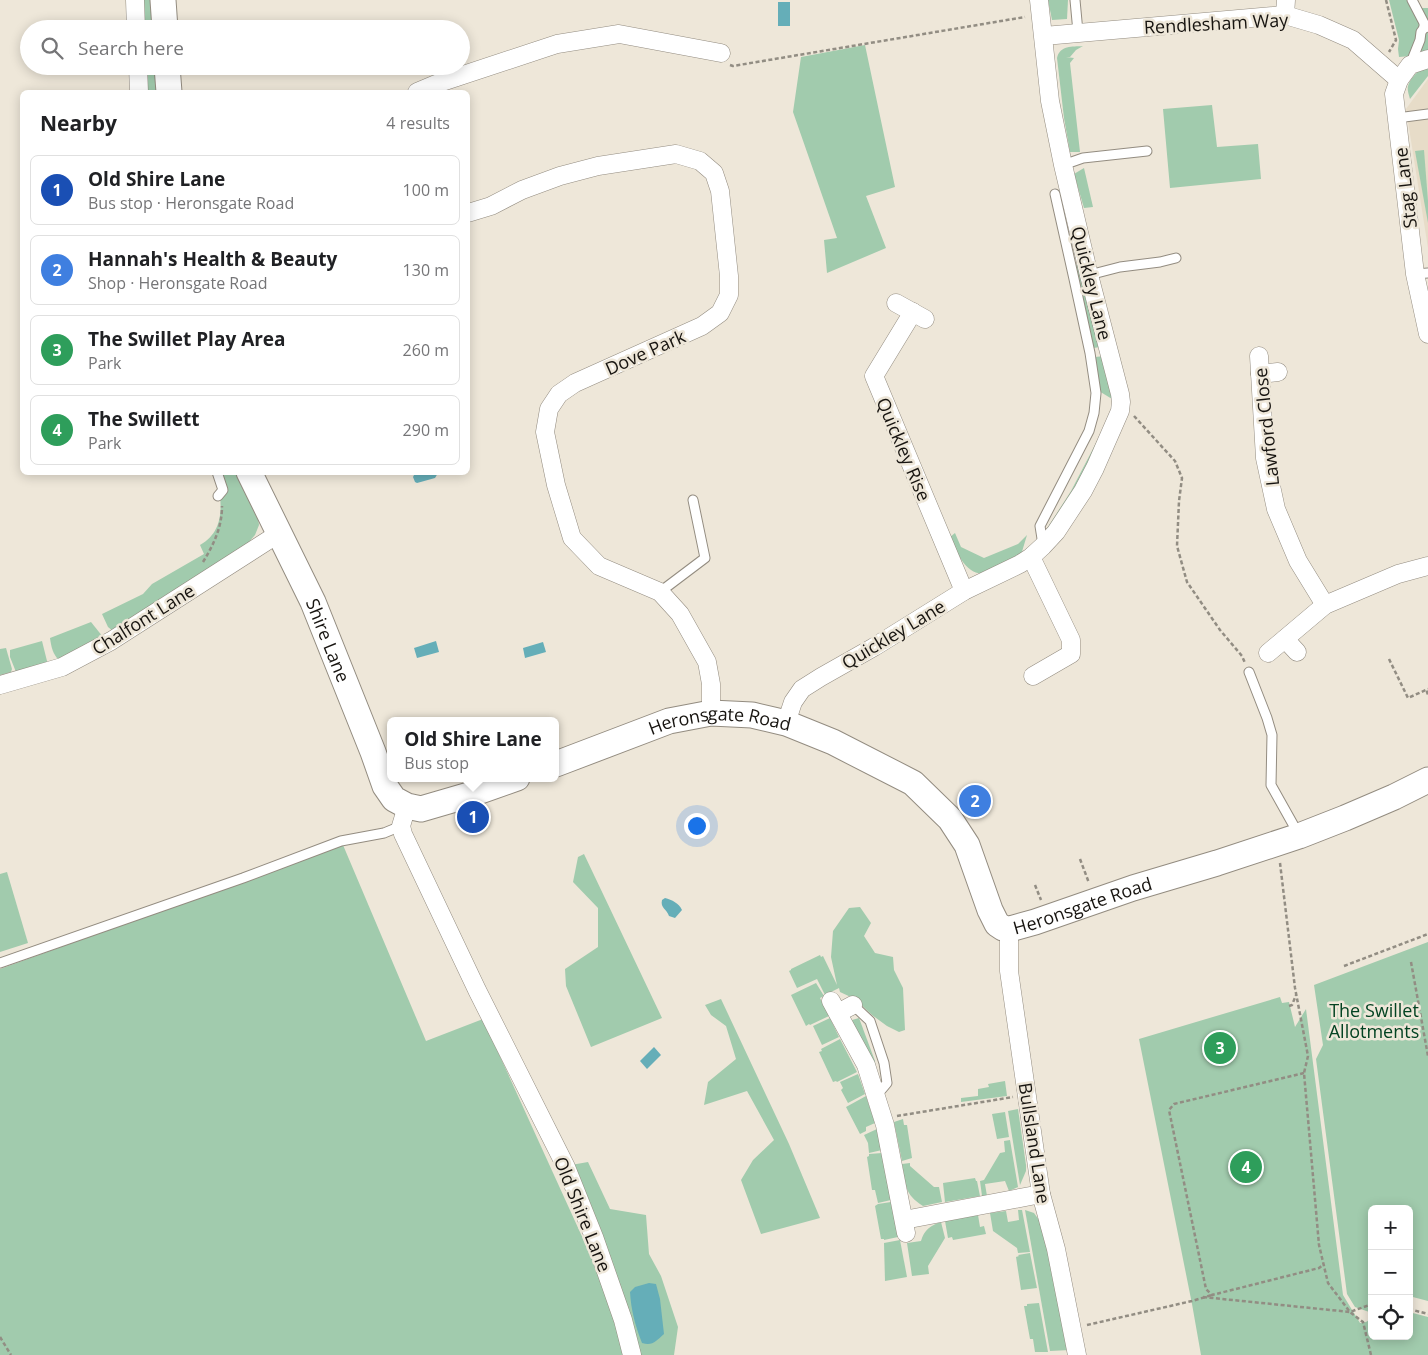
<!DOCTYPE html>
<meta charset="utf-8">
<style>
:root{--surface:#fff;--page:#f6f6f6;--text:#202124;--muted:#757577;--line:#e0e0e0;--accent:#438980}
body{margin:0;font-family:"Open Sans",sans-serif;background:var(--page);color:var(--text)}
.controls{position:absolute;right:15px;bottom:15px;display:grid;overflow:hidden;border-radius:8px;box-shadow:0 2px 12px #0003}
.controls button{width:45px;height:45px;display:grid;place-items:center;padding:0;border:0;border-bottom:1px solid var(--line);background:var(--surface);color:var(--text);font:25px sans-serif}
.you{position:absolute;left:696px;top:825px;width:18px;height:18px;margin:-12px;border:4px solid #fff;border-radius:50%;background:#1a73e8;box-shadow:0 0 0 8px #1a73e833}
.badge{display:grid;place-items:center;width:32px;height:32px;border-radius:50%;background:var(--accent);color:#fff;font-size:16px;font-weight:700}
.pin{position:absolute;translate:-50% -50%;border:2px solid #fff;box-shadow:0 1px 5px #0006}
.popup{position:absolute;left:387px;top:717px;width:172px;height:65px;box-sizing:border-box;display:grid;place-content:center;border-radius:8px;background:var(--surface);filter:drop-shadow(0 1px 4px #0005);font-size:16px;white-space:nowrap;color:var(--muted)}
.popup b{font-size:19px;color:var(--text)}
.popup::after{content:'';position:absolute;left:50%;top:100%;margin-left:-10px;border:10px solid transparent;border-top-color:var(--surface)}
.list{margin:0;padding:0;list-style:none}
h2{display:flex;justify-content:space-between;align-items:center;height:65px;margin:0;padding:0 20px;font-size:21px}
h2 small{font-size:16px;font-weight:400;color:var(--muted)}
.list li{display:grid;grid-template-columns:32px 1fr auto;gap:15px;align-items:center;box-sizing:border-box;height:70px;margin:0 10px 10px;padding:0 10px;border:1px solid var(--line);border-radius:8px}
.list b{display:block;font-size:19px;white-space:nowrap}
.list p{margin:0;font-size:16px;white-space:nowrap;color:var(--muted)}
.list em{font-size:16px;font-style:normal;color:var(--muted)}
.icon{flex:none;width:28px;height:28px;fill:none;stroke:currentColor;stroke-width:2;stroke-linecap:round;stroke-linejoin:round}
.map{position:relative;flex:none;width:1428px;height:1355px;overflow:hidden}
.search{position:absolute;background:var(--surface);box-shadow:0 2px 12px #0003;left:20px;top:20px;width:450px;height:55px;display:flex;align-items:center;gap:12px;box-sizing:border-box;padding:0 18px;border-radius:28px;color:var(--muted);font-size:19px}
.panel{position:absolute;background:var(--surface);box-shadow:0 2px 12px #0003;left:20px;top:90px;width:450px;height:385px;border-radius:8px}
.map>svg:first-child{display:block}
.built{fill:#e7dcc8}
.green{fill:#a1cbad}
.water{fill:#65aeb8}
.lines{fill:none;stroke-linecap:round;stroke-linejoin:round}
.lane-casing{stroke:#938c80;stroke-width:11}
.street-casing{stroke:#938c80;stroke-width:19}
.secondary-casing{stroke:#938c80;stroke-width:27}
.path{stroke:#928d83;stroke-width:2.5;stroke-dasharray:4 2.5;stroke-linecap:butt}
.lane{stroke:#fff;stroke-width:9}
.street{stroke:#fff;stroke-width:18}
.secondary{stroke:#fff;stroke-width:25}
.labels{text-anchor:middle;dominant-baseline:central;stroke-width:5;stroke-linejoin:round;paint-order:stroke}
.street-label{font-size:18px;fill:#171410;stroke:#eee7d9}
.park-label{font-size:18px;fill:#034322;stroke:#eee7d9}
</style>
<div class="map">
<svg width="1428" height="1355" viewBox="0 0 1428 1355">
<rect width="100%" height="100%" fill="#eee7d9"/>
<!-- built -->
<path class="built" d="M1428,79V248L1406,109Z"/>
<!-- green -->
<g class="green">
<path d="M139,0H155L158,29H141Z"/>
<path d="M1048,0H1068L1067,19L1052,20Z"/>
<path d="M1389,0H1407L1411,8H1428V51L1411,56L1399,57L1398,49L1399,40Z"/>
<path d="M865,45L895,187L866,196L886,248L827,273L824,240L837,238L793,112L801,57Z"/>
<path d="M1083,46L1076,50L1070,57H1066L1074,58L1070,63L1080,152H1070L1064,118L1057,58C1060,45 1072,47 1083,46Z"/>
<path d="M142,66H161L163,92H143Z"/>
<path d="M1428,66V76L1410,99C1409,95 1407,90 1408,86C1410,78 1420,68 1428,66Z"/>
<path d="M1212,105L1217,147L1258,144L1261,179L1170,188L1163,109Z"/>
<path d="M1424,150L1428,201V223L1415,151Z"/>
<path d="M1084,168L1093,207L1084,208L1074,174Z"/>
<path d="M1081,264L1101,347L1093,348L1074,265Z"/>
<path d="M1105,356L1115,408L1075,493L1044,533L1071,491L1109,418L1112,407V399L1099,391L1095,357Z"/>
<path d="M218,473H238L258,518L259,525L255,535L248,543L114,632L108,627L102,614L143,594L152,584L204,554L200,545C228,529 220,500 218,473Z"/>
<path d="M955,533L961,547L984,558L1018,544L1027,535L1021,555C1012,560 995,571 986,573C966,577 956,551 950,537Z"/>
<path d="M91,622L103,637L59,660C53,655 51,646 50,638Z"/>
<path d="M42,641L47,661L46,665L16,672L10,657V650Z"/>
<path d="M6,648L12,669L11,672L0,675V649Z"/>
<path d="M343,845L426,1041L483,1019L610,1298L626,1355H0V969Z"/>
<path d="M584,854L662,1018L591,1047L566,986L565,969L598,947V908L573,882L578,857Z"/>
<path d="M7,872L28,943L0,952V874Z"/>
<path d="M860,907L871,923L864,936L875,953L893,957L894,970L903,988L905,1030L899,1032L887,1026L872,1015L855,999L840,992L839,988L825,995L817,979L797,988L789,971L791,970V969L820,955L821,957L823,956L837,985L831,957L833,931L849,908Z"/>
<path d="M1428,942V1301L1409,1296V1209H1372V1313L1355,1307L1347,1294L1316,1059L1323,1045L1314,985Z"/>
<path d="M816,983L824,996L820,998L829,1016L810,1025L809,1024L806,1026L791,995Z"/>
<path d="M1280,997L1282,1003L1289,1002L1295,1027L1306,1009L1343,1295L1360,1323L1366,1322L1372,1318V1336H1409V1312L1428,1317V1355H1201L1192,1304L1139,1039Z"/>
<path d="M721,999L789,1144L820,1218L761,1234L741,1180L753,1160L774,1140L747,1091L704,1105L708,1082L736,1059L726,1026L711,1015L705,1005Z"/>
<path d="M830,1018L839,1037L822,1045L813,1026Z"/>
<path d="M859,1018L875,1061L876,1074L852,1020Z"/>
<path d="M840,1039L857,1072L837,1082L836,1081L833,1082L819,1052L822,1051L821,1049Z"/>
<path d="M858,1074L865,1094L848,1103L841,1090L843,1088L840,1082Z"/>
<path d="M1005,1081L1007,1096L961,1102V1098L978,1096V1089L989,1087L988,1084Z"/>
<path d="M866,1096L875,1123L866,1127V1131L860,1134L846,1107Z"/>
<path d="M1018,1109L1026,1165V1171L1020,1185L1008,1111Z"/>
<path d="M1005,1112L1009,1137L997,1139L992,1114Z"/>
<path d="M903,1119L904,1125H907L912,1158L902,1161L894,1122Z"/>
<path d="M877,1129L882,1150L869,1153L868,1143L864,1135Z"/>
<path d="M1010,1140L1018,1187L1009,1191L1005,1181L985,1184L987,1196H982L980,1181L984,1180L1000,1153L1005,1152L1004,1141Z"/>
<path d="M882,1153L891,1200L878,1203L875,1190H872L867,1157L869,1156V1154Z"/>
<path d="M588,1162L610,1209L646,1215L649,1254L661,1276L678,1327L674,1355H638L571,1165Z"/>
<path d="M910,1163V1166L934,1187H939L942,1202L923,1206C904,1194 906,1185 902,1164Z"/>
<path d="M975,1178L976,1181H977L980,1196L945,1202L943,1183Z"/>
<path d="M891,1202L898,1237L884,1240V1239H881L875,1206L878,1204Z"/>
<path d="M1018,1210H1022L1030,1252L1018,1253L1017,1248L993,1231L990,1213L1006,1211L1008,1222L1019,1220Z"/>
<path d="M1025,1210L1034,1213L1039,1220L1052,1266L1070,1350L1050,1351Z"/>
<path d="M978,1215L980,1227L984,1226L986,1234L953,1240L952,1237L948,1238L945,1221Z"/>
<path d="M941,1222L945,1238L928,1266L929,1274L912,1276L907,1243L921,1241C924,1230 931,1225 941,1222Z"/>
<path d="M900,1240L907,1277L885,1281L884,1243Z"/>
<path d="M1030,1253L1037,1288L1021,1290L1016,1257L1019,1256L1018,1255Z"/>
<path d="M1039,1303L1048,1352H1035L1033,1339H1030L1024,1306H1027V1304Z"/>
</g>
<!-- water -->
<g class="water">
<rect x="778" y="2" width="12" height="24"/>
<path d="M420,472H438V473L435,478L417,483L415,482L413,477L414,475Z"/>
<path d="M436,641L439,652L417,658L414,648Z"/>
<path d="M543,642L546,652L525,658L523,648Z"/>
<path d="M665,898C672,900 679,903 682,910L675,918L669,916C667,909 660,908 662,900Z"/>
<path d="M654,1047L661,1055L647,1069L640,1061Z"/>
<path d="M649,1283L656,1284L660,1299L664,1334C656,1341 653,1346 642,1343C635,1325 631,1310 630,1292L635,1287Z"/>
</g>
<g class="lines">
<!-- lane casing -->
<g class="lane-casing">
<g id="lane">
<path d="M1075,0L1078,32"/>
<path d="M1412,0L1424,23V28"/>
<path d="M1410,65L1420,40L1421,32L1424,28L1428,27"/>
<path d="M1397,118L1428,114"/>
<path d="M1063,165L1083,158L1147,151"/>
<path d="M1415,274L1428,273"/>
<path d="M1089,275L1120,267L1160,262L1176,258"/>
<path d="M217,472L223,490L218,496"/>
<path d="M1043,545L1040,526L1089,431L1094,413L1096,393L1090,353L1074,279L1055,194"/>
<path d="M660,592L705,558L693,500"/>
<path d="M1249,672L1267,718L1272,735L1271,785L1299,835"/>
<path d="M0,963L243,878L341,841L384,833L401,826"/>
<path d="M853,1005L870,1021L884,1063L887,1083L876,1096"/>
</g>
</g>
<!-- street casing -->
<g class="street-casing">
<g id="street">
<path d="M135,0L136,29"/>
<path d="M1285,15L1286,0"/>
<path d="M1044,36L1285,15L1319,25L1353,40L1399,80"/>
<path d="M1428,59L1410,65L1399,80L1394,94L1415,274L1428,334"/>
<path d="M138,66L139,92"/>
<path d="M417,92L436,84L557,44L619,34L721,53"/>
<path d="M468,213L491,206L522,190L560,176L598,166L676,154L700,161L714,173L720,191L729,276V295L720,313L702,326L575,383L559,394L549,409L545,432L556,485L572,538L599,566L660,592L680,614L707,662L711,684V713"/>
<path d="M896,303L925,319"/>
<path d="M913,312L874,376L964,591"/>
<path d="M1259,356L1265,458L1276,509L1298,561L1325,605"/>
<path d="M1260,374L1278,372"/>
<path d="M1031,557L1071,640V654L1033,676"/>
<path d="M1285,639L1297,652"/>
<path d="M1268,653L1325,605L1398,574L1428,566"/>
<path d="M0,685L62,667L111,641L278,534"/>
<path d="M786,723L793,702L802,689L821,677L874,647L964,591L1020,564L1031,557L1043,546L1056,532L1083,491L1095,468L1120,411L1121,402L1120,394L1089,275L1063,165L1050,101L1039,0"/>
<path d="M407,806L401,826L403,834L477,990L566,1167L594,1237L623,1320L632,1355"/>
<path d="M1010,929L1009,937V971L1041,1194L1056,1249L1077,1355"/>
<path d="M831,1001L866,1065L885,1125L906,1233"/>
<path d="M838,1013L853,1005"/>
<path d="M904,1220L1041,1194"/>
</g>
</g>
<!-- secondary casing -->
<g class="secondary-casing">
<g id="secondary">
<path d="M163,0L165,29"/>
<path d="M167,66L169,92"/>
<path id="s1" d="M249,472L313,602L373,752L385,786L394,799L407,806L421,809L469,795L517,778"/>
<path id="s2" d="M556,764L669,721L711,713L752,715L786,723L833,742L913,783L950,819L967,845L990,910L997,924L1003,928L1010,929L1035,922L1133,888L1217,863L1299,836L1345,818L1394,797L1428,780"/>
</g>
</g>
<!-- path -->
<g class="path">
<path d="M1386,0L1396,40L1389,52"/>
<path d="M730,65L733,66L1025,17"/>
<path d="M1134,416L1175,461L1182,478L1179,501L1177,546L1187,582L1220,630L1242,656L1245,663"/>
<path d="M203,562C214,544 222,527 222,506"/>
<path d="M1389,659L1408,698L1428,689"/>
<path d="M1428,691L1427,692L1428,695"/>
<path d="M1080,859L1089,883"/>
<path d="M1280,863L1295,988L1308,1056L1304,1073L1319,1245L1328,1283L1350,1312L1363,1322L1371,1355"/>
<path d="M1035,885L1041,900"/>
<path d="M1411,962L1428,1056"/>
<path d="M1344,966L1428,934"/>
<path d="M1289,1006L1292,1005L1296,995"/>
<path d="M1304,1073L1174,1104L1169,1110L1206,1289L1212,1295L1319,1268L1324,1264"/>
<path d="M897,1116L1013,1097"/>
<path d="M1203,1297L1350,1312L1372,1304"/>
<path d="M1409,1309L1428,1314"/>
<path d="M1087,1325L1192,1301L1212,1295"/>
<path d="M0,1337L11,1355"/>
</g>
<!-- lane -->
<use href="#lane" class="lane"/>
<!-- street -->
<use href="#street" class="street"/>
<!-- secondary -->
<use href="#secondary" class="secondary"/>
</g>
<g class="labels">
<!-- street labels -->
<g class="street-label">
<text transform="translate(1216 23) rotate(-3)">Rendlesham Way</text>
<text transform="translate(1405 188) rotate(-97)">Stag Lane</text>
<text transform="translate(1092 283) rotate(76)">Quickley Lane</text>
<text transform="translate(645 352) rotate(-24)">Dove Park</text>
<text transform="translate(1266 427) rotate(-96)">Lawford Close</text>
<text transform="translate(904 449) rotate(67)">Quickley Rise</text>
<text transform="translate(143 619) rotate(-32)">Chalfont Lane</text>
<text transform="translate(893 634) rotate(-31)">Quickley Lane</text>
<text stroke="none"><textPath href="#s1" startOffset="186">Shire Lane</textPath></text>
<text stroke="none"><textPath href="#s2" startOffset="172">Heronsgate Road</textPath></text>
<text stroke="none"><textPath href="#s2" startOffset="638">Heronsgate Road</textPath></text>
<text transform="translate(1035 1143) rotate(81)">Bullsland Lane</text>
<text transform="translate(583 1214) rotate(68)">Old Shire Lane</text>
</g>
<!-- park labels -->
<g class="park-label">
<text x="1374" y="1010">The Swillet<tspan x="1374" dy="21">Allotments</tspan></text>
</g>
</g>
</svg>
<div class="controls">
<button>+</button>
<button>−</button>
<button><svg class="icon" aria-label="locate" viewBox="0 0 24 24"><circle cx="12" cy="12" r="6"/><path d="M12 2v4M12 18v4M2 12h4M18 12h4"/></svg></button>
</div>
<div class="you"></div>
<div class="pin badge" style="left:473px;top:817px;background:#1a4fb4">1</div>
<div class="popup"><b>Old Shire Lane</b>Bus stop</div>
<div class="pin badge" style="left:975px;top:801px;background:#3f7fe0">2</div>
<div class="pin badge" style="left:1220px;top:1048px;background:#2e9e5b">3</div>
<div class="pin badge" style="left:1246px;top:1167px;background:#2e9e5b">4</div>
<div class="search"><svg class="icon" aria-label="search" viewBox="0 0 24 24"><circle cx="10" cy="10" r="6"/><path d="M15 15l6 6"/></svg>Search here</div>
<section class="panel">
<h2>Nearby<small>4 results</small></h2>
<ul class="list">
<li><span class="badge" style="background:#1a4fb4">1</span><div><b>Old Shire Lane</b><p>Bus stop · Heronsgate Road</p></div><em>100 m</em></li>
<li><span class="badge" style="background:#3f7fe0">2</span><div><b>Hannah's Health &amp; Beauty</b><p>Shop · Heronsgate Road</p></div><em>130 m</em></li>
<li><span class="badge" style="background:#2e9e5b">3</span><div><b>The Swillet Play Area</b><p>Park</p></div><em>260 m</em></li>
<li><span class="badge" style="background:#2e9e5b">4</span><div><b>The Swillett</b><p>Park</p></div><em>290 m</em></li>
</ul>
</section>
</div>
